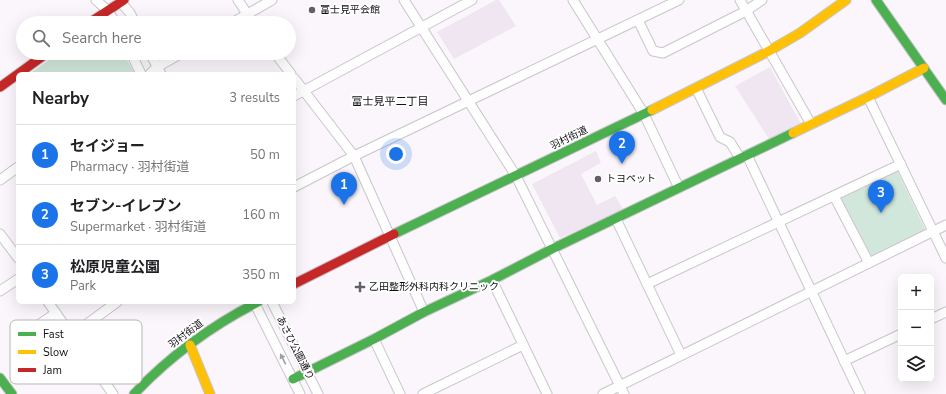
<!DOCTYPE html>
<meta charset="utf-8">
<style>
:root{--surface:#fff;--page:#f2f2f2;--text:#202124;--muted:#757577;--line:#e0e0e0;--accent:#1a73e8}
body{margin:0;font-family:"Nunito Sans","Noto Sans JP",sans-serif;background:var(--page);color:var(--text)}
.controls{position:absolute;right:12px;bottom:12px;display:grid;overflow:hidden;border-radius:6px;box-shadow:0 4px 16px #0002}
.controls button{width:36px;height:36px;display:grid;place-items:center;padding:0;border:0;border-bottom:1px solid var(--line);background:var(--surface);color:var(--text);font:20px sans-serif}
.you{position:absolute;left:396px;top:154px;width:14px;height:14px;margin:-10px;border:3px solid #fff;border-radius:50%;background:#1a73e8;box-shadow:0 0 0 6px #1a73e833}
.badge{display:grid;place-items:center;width:26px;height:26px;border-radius:50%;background:var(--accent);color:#fff;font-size:13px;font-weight:700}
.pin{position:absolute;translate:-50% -33px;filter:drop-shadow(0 1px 2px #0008)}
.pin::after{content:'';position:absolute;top:21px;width:14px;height:12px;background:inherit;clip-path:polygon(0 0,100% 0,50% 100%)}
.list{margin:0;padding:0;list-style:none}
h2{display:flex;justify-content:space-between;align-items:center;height:52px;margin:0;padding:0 16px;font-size:17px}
h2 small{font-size:13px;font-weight:400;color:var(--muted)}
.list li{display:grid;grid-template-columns:26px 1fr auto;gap:12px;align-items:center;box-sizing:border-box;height:60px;padding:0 16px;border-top:1px solid var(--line)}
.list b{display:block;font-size:15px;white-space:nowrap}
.list p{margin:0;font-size:13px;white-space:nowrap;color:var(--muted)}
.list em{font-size:13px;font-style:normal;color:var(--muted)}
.icon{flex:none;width:22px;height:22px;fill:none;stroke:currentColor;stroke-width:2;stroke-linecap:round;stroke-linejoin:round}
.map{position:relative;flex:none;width:946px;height:394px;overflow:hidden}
.search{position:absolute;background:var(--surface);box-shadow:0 4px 16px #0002;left:16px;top:16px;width:280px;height:44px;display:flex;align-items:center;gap:10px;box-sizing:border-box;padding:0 14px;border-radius:22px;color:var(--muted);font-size:15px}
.panel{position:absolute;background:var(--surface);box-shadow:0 4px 16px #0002;left:16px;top:72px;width:280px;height:232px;border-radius:6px}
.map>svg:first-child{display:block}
.built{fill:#efe6f2}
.green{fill:#d1e7dc}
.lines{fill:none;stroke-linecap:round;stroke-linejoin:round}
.street-casing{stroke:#c9c6ca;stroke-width:11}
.fast-casing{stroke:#c9c6ca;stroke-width:11}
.slow-casing{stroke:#c9c6ca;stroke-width:11}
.jam-casing{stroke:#c9c6ca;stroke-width:11}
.street{stroke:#fefeff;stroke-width:9}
.fast{stroke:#4caf50;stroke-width:9}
.slow{stroke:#ffc107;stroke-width:9}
.jam{stroke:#c62828;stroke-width:9}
.oneway{fill:#a09ea1}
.poi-dot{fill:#636065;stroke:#fff;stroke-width:1.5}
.labels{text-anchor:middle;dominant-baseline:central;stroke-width:4;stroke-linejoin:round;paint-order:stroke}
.poi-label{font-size:10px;fill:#120f13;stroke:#fff;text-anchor:start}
.street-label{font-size:10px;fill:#120f13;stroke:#fff}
.neighbourhood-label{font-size:11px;fill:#120f13;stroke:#fff}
.key{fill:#fff;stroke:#b8b7b8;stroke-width:1}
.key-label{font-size:11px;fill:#120f13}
</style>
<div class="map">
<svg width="946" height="394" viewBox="0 0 946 394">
<rect width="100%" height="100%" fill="#faf6fc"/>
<!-- built -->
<g class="built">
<path d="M496,0H499L516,26L454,59L437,32Z"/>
<path d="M770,67L801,124L769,139L735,86Z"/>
<path d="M596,151L601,163L581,174L597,205L615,196L624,211L560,238L532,184Z"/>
</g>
<!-- green -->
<g class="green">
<path d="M59,53H123L135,74H33L32,72Z"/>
<path d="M896,168L926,231L868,259L836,196Z"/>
</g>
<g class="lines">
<!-- street casing -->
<g class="street-casing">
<g id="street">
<path d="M96,0L107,10L116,23"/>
<path d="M119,0L130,13L135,23"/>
<path d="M238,0L253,23"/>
<path d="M404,0L516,176L624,394"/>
<path d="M573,0L644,114L679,188"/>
<path d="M740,0L811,124"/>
<path d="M638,20L653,51L663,53L746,11L762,0"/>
<path d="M232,23L272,0"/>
<path d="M131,53L141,74"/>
<path d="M150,53L161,74"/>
<path d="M275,53L291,74"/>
<path d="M150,74L157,67L182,53"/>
<path d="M294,78L354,156L424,312"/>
<path d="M696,88L720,137L730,142L740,158"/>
<path d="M294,96L472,0"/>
<path d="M868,97L946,258"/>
<path d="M747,155L860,394"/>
<path d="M0,180L18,167"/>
<path d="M294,187L354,156L679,0"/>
<path d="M834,196L869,263"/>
<path d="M616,219L681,355"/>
<path d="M0,234L18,258"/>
<path d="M492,280L547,394"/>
<path d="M647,284L901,164"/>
<path d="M0,291L18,279"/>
<path d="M48,302L113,394"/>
<path d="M254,302L300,394"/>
<path d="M272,302L318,394"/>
<path d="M931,319L946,312"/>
<path d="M37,326L56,313"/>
<path d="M72,335L117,302"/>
<path d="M374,339L400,394"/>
<path d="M844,361L901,334"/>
<path d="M423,394L523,345"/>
<path d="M603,394L946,225"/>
</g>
</g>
<!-- fast casing -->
<g class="fast-casing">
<g id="fast">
<path d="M876,0L946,100"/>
<path d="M394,234L652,110"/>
<path d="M0,378L12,394"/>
<path d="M293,379L374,339L424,312L492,280L552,249L793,133"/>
<path d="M134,394C170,356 211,326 258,302"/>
</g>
</g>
<!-- slow casing -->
<g class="slow-casing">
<g id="slow">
<path d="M652,110L769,51L800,33L846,0"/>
<path d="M793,133L868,97L924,68"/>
<path d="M190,345L210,394"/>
</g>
</g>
<!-- jam casing -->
<g class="jam-casing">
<g id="jam">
<path d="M89,23L124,0"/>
<path d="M0,87L47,53"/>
<path d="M294,284L394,234"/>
</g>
</g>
<!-- street -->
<use href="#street" class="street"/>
<!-- fast -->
<use href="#fast" class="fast"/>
<!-- slow -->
<use href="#slow" class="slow"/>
<!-- jam -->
<use href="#jam" class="jam"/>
</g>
<!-- one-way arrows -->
<defs><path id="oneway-solid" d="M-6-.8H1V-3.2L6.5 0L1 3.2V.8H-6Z"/></defs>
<use class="oneway" href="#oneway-solid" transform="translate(283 359) rotate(-117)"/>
<!-- markers -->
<g class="poi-dot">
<circle cx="312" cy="10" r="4"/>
<circle cx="598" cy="179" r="4"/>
<path d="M358 281h4v4h4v4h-4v4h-4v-4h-4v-4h4z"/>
</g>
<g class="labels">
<!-- poi labels -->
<g class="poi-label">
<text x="320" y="10">富士見平会館</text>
<text x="606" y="179">トヨペット</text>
<text x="369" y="287">乙田整形外科内科クリニック</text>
</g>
<!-- street labels -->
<g class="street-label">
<text transform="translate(569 138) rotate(-26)">羽村街道</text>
<text transform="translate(186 334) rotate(-37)">羽村街道</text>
<text transform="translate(295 348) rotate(63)">あさひ公園通り</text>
</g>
<!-- neighbourhood labels -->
<g class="neighbourhood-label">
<text x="390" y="101">富士見平二丁目</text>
</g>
</g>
<!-- legend -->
<rect x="10" y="320" width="132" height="64" rx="6" class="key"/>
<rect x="18" y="332" width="18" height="4" fill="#4caf50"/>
<rect x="18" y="350" width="18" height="4" fill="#ffc107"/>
<rect x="18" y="368" width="18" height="4" fill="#c62828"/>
<g class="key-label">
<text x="43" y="338">Fast</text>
<text x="43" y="356">Slow</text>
<text x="43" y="374">Jam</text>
</g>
</svg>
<div class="controls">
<button>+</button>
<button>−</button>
<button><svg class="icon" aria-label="layers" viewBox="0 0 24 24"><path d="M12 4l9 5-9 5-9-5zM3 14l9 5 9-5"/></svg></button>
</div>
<div class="you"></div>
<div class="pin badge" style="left:344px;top:205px">1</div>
<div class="pin badge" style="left:622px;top:164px">2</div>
<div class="pin badge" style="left:881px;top:213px">3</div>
<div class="search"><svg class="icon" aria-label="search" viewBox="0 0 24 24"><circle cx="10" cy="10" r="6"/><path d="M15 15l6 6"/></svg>Search here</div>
<section class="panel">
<h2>Nearby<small>3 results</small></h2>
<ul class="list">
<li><span class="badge">1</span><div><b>セイジョー</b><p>Pharmacy · 羽村街道</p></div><em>50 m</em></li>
<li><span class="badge">2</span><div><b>セブン-イレブン</b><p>Supermarket · 羽村街道</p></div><em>160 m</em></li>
<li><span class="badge">3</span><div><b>松原児童公園</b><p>Park</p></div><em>350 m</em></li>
</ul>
</section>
</div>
